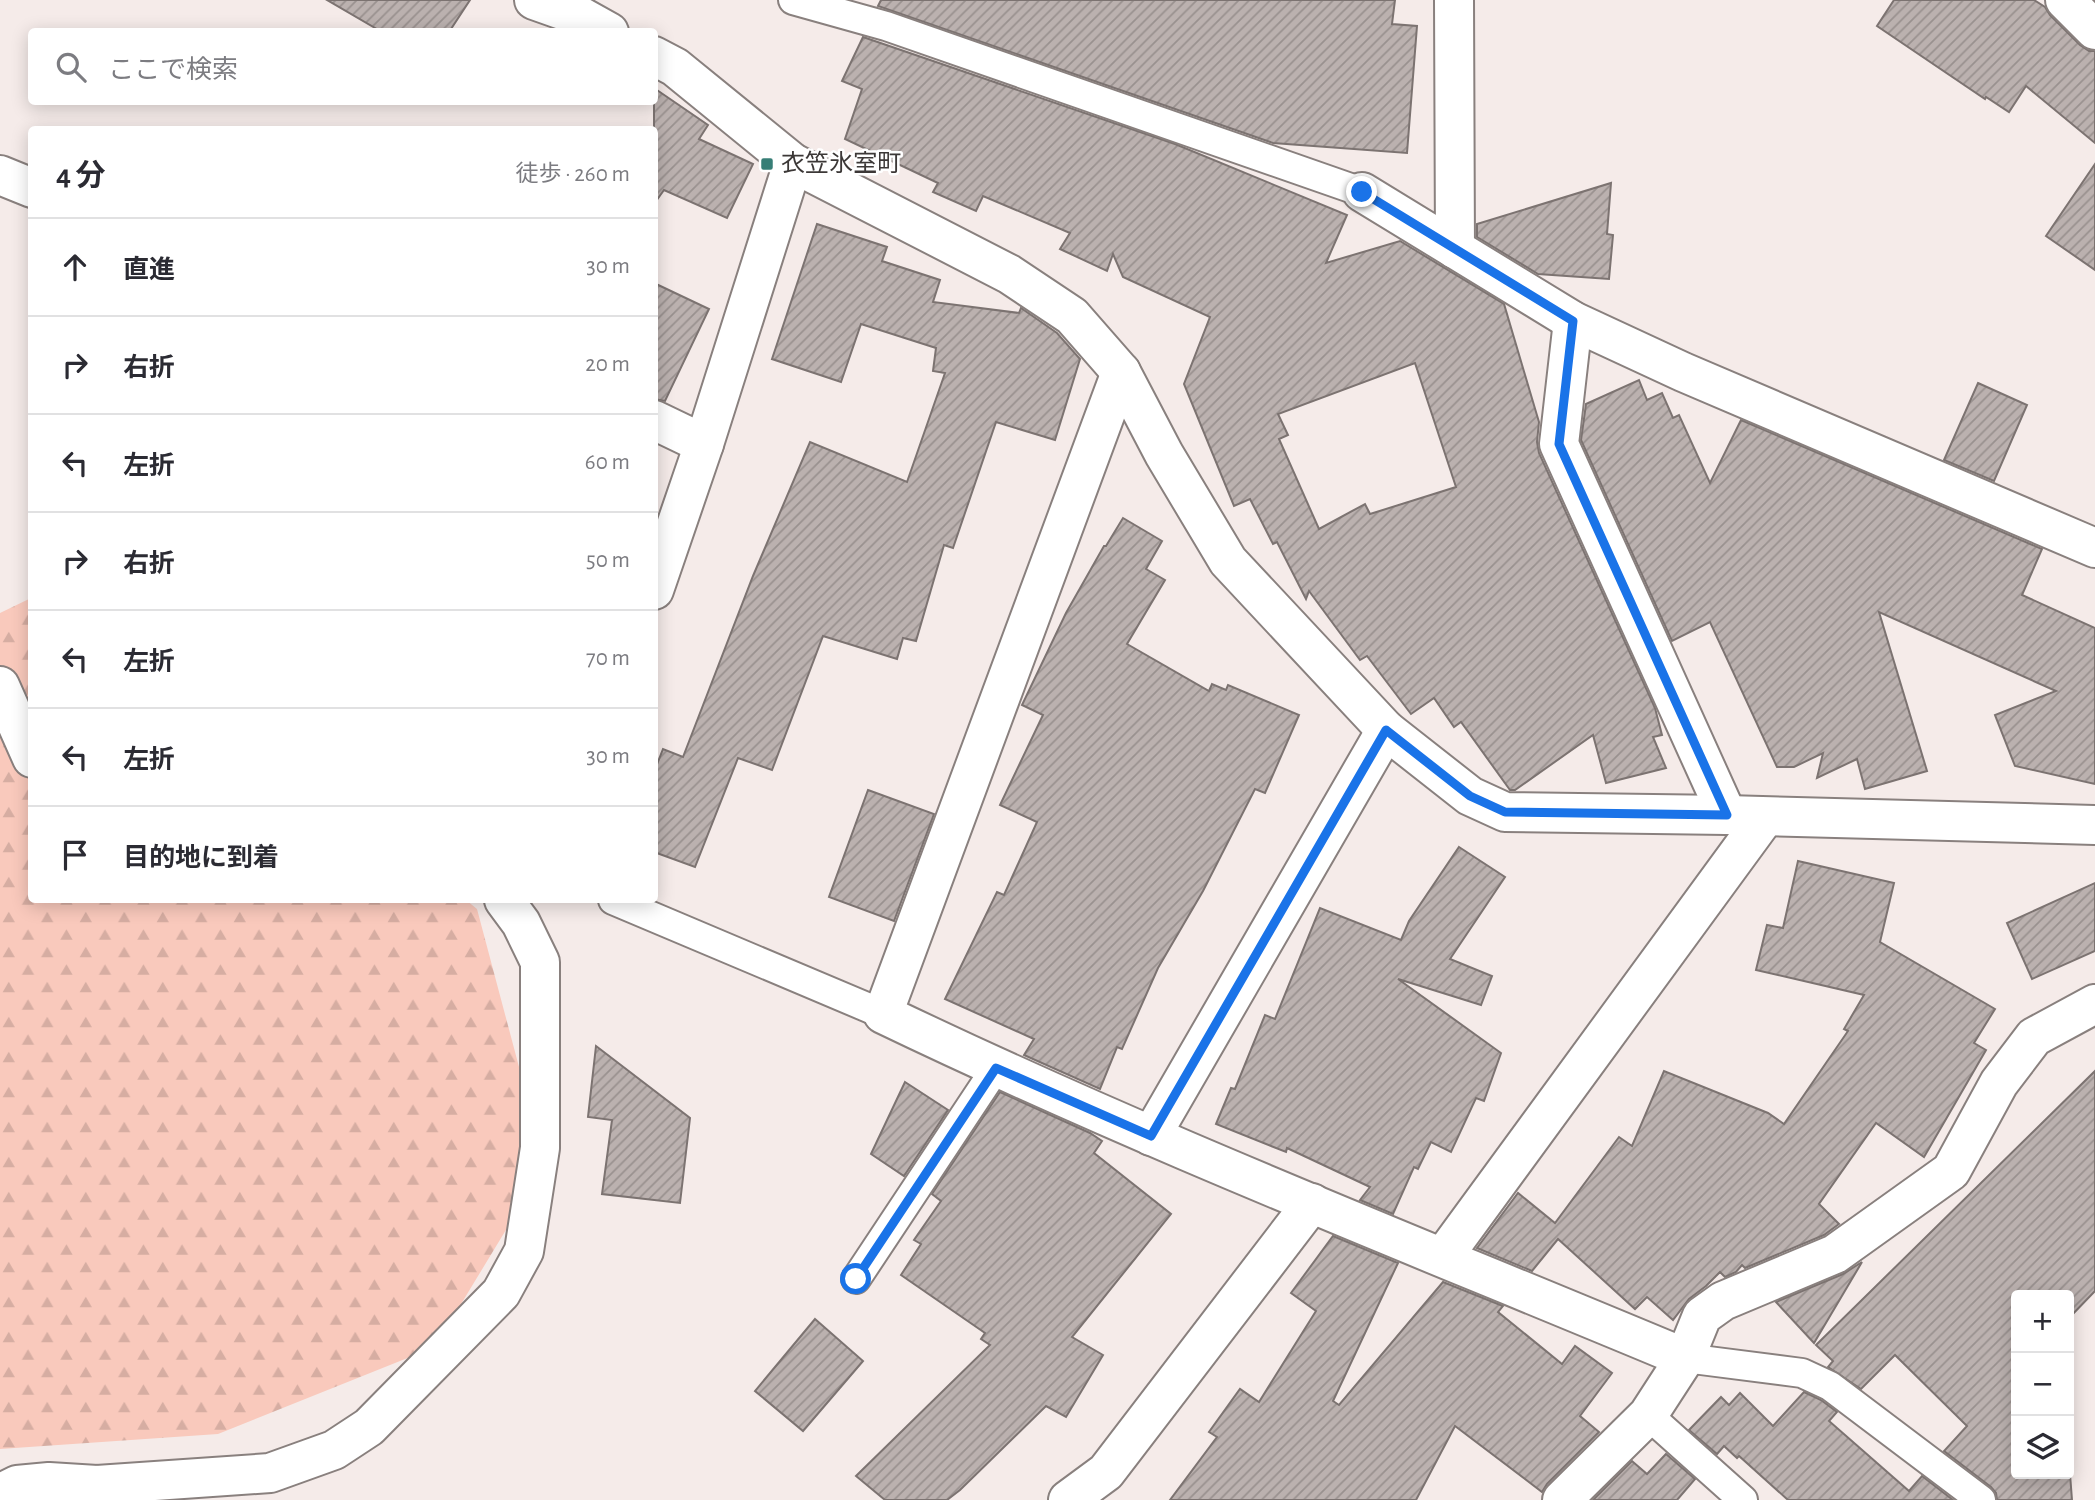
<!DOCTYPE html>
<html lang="ja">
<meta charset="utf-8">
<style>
:root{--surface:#fff;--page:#f7f7f7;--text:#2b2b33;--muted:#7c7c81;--line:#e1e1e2}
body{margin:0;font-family:"Alegreya Sans","Noto Sans JP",sans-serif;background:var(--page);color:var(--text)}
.controls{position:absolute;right:21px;bottom:21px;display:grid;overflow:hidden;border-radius:7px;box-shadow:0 4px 18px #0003}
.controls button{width:63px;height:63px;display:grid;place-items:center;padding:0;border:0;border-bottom:2px solid var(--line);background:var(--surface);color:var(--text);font:35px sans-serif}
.stop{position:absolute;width:21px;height:21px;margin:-16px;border:5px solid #1a73e8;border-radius:50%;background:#fff}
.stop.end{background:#1a73e8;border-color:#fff;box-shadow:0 2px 7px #0008}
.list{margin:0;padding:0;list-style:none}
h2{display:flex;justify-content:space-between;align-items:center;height:91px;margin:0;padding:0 28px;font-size:30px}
h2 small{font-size:23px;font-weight:400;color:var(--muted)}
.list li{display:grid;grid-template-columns:46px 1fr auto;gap:21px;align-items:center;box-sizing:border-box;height:98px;padding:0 28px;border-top:2px solid var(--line)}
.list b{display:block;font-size:26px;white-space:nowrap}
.list em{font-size:23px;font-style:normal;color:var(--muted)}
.icon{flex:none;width:38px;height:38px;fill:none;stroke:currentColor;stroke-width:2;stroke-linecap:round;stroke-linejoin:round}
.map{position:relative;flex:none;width:2095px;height:1500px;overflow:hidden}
.search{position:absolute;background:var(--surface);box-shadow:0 4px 18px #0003;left:28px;top:28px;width:630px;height:77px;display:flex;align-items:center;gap:18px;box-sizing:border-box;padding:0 24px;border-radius:7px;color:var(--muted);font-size:26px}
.panel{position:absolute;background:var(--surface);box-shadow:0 4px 18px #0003;left:28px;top:126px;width:630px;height:777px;border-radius:7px}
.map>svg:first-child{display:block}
.forest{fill:url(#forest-firs)}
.building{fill:url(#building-hatch);stroke:#7c7371;stroke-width:2;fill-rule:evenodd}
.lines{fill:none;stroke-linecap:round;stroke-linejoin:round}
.service-casing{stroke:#89807e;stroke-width:32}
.minor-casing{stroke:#89807e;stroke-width:42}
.tertiary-casing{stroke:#89807e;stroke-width:42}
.service{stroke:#fff;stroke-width:28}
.minor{stroke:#fff;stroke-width:38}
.tertiary{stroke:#fff;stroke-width:38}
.route{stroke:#1a73e8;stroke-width:9}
.poi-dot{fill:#377e76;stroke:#fff;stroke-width:2.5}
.labels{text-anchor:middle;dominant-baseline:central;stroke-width:5;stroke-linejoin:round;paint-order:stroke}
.poi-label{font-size:24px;fill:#3c3837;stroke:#fff;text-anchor:start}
</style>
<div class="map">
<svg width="2095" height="1500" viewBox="0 0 2095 1500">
<defs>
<pattern id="forest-firs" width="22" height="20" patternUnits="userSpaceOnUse" patternTransform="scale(1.75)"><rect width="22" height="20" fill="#f9c9bc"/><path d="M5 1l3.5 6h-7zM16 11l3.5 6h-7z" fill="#d6ada2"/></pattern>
<pattern id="building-hatch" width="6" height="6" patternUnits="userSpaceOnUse" patternTransform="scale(1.75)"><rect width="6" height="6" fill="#bbb1af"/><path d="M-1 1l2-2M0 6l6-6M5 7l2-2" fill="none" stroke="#99918f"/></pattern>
</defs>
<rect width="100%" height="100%" fill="#f5ebe9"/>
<!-- forest -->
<path class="forest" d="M31,598L32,900H466L477,909L523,1082L515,1215L435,1347L218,1434L0,1449V613Z"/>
<!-- building -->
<g class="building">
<path d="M327,0H470L449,32H382Z"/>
<path d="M881,0H1395L1392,24L1417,26L1407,153L1273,143L878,6Z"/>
<path d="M1894,0H2034L2045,7L2050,15L2080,45L2089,51H2095V143L2026,86L2009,112L1986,97L1985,99L1877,26Z"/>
<path d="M863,37L1175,144L1347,215L1326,263L1400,241L1504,304L1539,422L1537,442L1539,453L1655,708L1662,735L1653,737L1666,768L1606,783L1593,735L1515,790H1510L1461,722L1454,727L1434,698L1411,714L1367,656L1360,660L1309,591L1306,599L1277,542L1273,544L1250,499L1234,506L1184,384L1210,317L1123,277L1113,254L1107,271L1060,249L1070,233L983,196L976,211L933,192L938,183L845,139L862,89L842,81ZM1415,363L1456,487L1370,514L1365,504L1319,529L1279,439L1288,435L1278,414Z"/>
<path d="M654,88L708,125L699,139L753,164L727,218L664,190L654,204Z"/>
<path d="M2095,164V270L2046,236Z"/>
<path d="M1611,183L1607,234L1613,235L1609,279L1538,274L1477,237V224Z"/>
<path d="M817,224L887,247L882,261L940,280L933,302L1019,313L1021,308L1057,333L1080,359L1055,440L996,422L953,548L944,545L916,641L903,638L897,659L823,636L772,770L738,758L695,867L654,852V772L663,749L683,757L753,576L810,442L907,482L945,373L933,371L936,348L861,324L841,382L772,359Z"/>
<path d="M654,283L709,309L665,401L654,399Z"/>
<path d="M1639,380L1647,400L1662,393L1673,418L1679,415L1710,483L1741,420L2042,549L2022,595L2095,628V784L2015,766L1995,715L2056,691L1879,612L1927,771L1865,789L1857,759L1817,778L1823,753L1794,767H1777L1710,622L1672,641L1581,440L1586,404Z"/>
<path d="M1978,383L2027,405L1994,481L1944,460Z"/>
<path d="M1123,518L1162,541L1146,569L1165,580L1127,644L1209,691L1212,684L1226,690L1228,685L1299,715L1265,793L1255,789L1203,891L1158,968L1122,1049L1117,1047L1100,1089L1024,1055L1034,1039L945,999L997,892L1004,895L1037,822L1000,805L1043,715L1022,705L1066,613L1104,546H1106Z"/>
<path d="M868,790L934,814L894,921L829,897Z"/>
<path d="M1459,847L1505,877L1450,959L1492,976L1481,1005L1398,979L1501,1053L1484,1101L1476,1098L1451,1152L1431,1142L1418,1169L1414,1167L1393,1214L1360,1200L1370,1187L1287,1148L1286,1152L1216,1124L1231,1088L1235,1089L1265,1015L1275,1019L1320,908L1401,940L1409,921Z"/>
<path d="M1798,861L1894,883L1880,942L1995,1009L1974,1043L1986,1050L1924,1157L1876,1123L1819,1204L1839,1224L1824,1235L1745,1268L1742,1265L1736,1272L1725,1277L1720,1272L1706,1286L1689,1299L1673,1320L1647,1297L1635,1309L1558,1239L1532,1271L1477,1248L1518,1193L1555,1223L1619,1137L1632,1146L1664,1071L1768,1113L1784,1124L1848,1031L1844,1029L1864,995L1756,970L1767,925L1783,928Z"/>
<path d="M2095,883V951L2032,979L2007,923Z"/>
<path d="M596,1046L690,1118L680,1203L602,1194L612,1120L588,1117Z"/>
<path d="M2095,1071V1291L2069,1318V1295H2016V1474H2069V1461L2072,1500H1997L1996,1493L1991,1487L1944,1451L1967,1426L1895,1355L1861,1389L1828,1367L1833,1361L1816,1345Z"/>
<path d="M905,1082L948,1110L904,1176L871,1154Z"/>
<path d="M1000,1092L1090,1133L1102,1141L1094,1153L1171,1214L1072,1337L1103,1355L1066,1417L1046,1406L960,1490L947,1500H885L856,1476L990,1345L981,1339L985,1333L901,1275L921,1244L914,1240L941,1201L932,1194Z"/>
<path d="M1333,1236L1398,1263L1333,1401L1339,1405L1443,1282L1503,1306L1498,1312L1562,1364L1575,1346L1612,1373L1580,1416L1599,1432L1547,1484L1542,1492L1455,1426L1416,1500H1170L1217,1437L1209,1432L1240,1389L1259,1402L1316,1311L1291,1293Z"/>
<path d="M1862,1262L1814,1343L1776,1302L1843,1274Z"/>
<path d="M815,1319L863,1361L803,1431L755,1391Z"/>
<path d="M1804,1392L1821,1400L1837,1412L1829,1421L1909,1491L1922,1476L1953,1500H1788L1739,1456L1737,1458L1724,1446L1717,1454L1689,1430L1721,1397L1729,1405L1740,1393L1773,1426Z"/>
<path d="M1666,1454L1695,1479L1677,1500H1593L1632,1461L1647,1474Z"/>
</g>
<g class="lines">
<!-- service casing -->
<g class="service-casing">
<g id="service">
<path d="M793,0L886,26L1362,192"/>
<path d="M613,900L883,1014"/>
<path d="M856,1279L996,1068"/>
<path d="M1685,1358L1802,1373L1830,1386L1981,1500"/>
<path d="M1648,1415L1743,1500"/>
</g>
</g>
<!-- minor casing -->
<g class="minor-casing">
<g id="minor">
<path d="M1454,0L1455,249"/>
<path d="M2065,0L2095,30"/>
<path d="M0,175L32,188"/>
<path d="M1362,192L1573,321L1683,372L2095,548"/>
<path d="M1573,321L1559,444L1727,815"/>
<path d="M1121,372L883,1014C1145,1140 1417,1246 1685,1358"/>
<path d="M654,420L704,444"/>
<path d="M654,590L704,444L793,163"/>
<path d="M0,686L32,758"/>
<path d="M1151,1136L1386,730"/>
<path d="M1443,1257L1765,817"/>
<path d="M1,1500L3,1492L17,1485L49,1482L97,1485L270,1473L334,1450L369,1427L501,1293L524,1251L540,1148V962L521,923L504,900"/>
<path d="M1068,1500L1106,1472L1312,1203"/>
<path d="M1562,1500L1648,1415L1685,1358L1702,1316L1723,1301L1835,1254L1951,1171L1999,1083L2034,1037L2095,1004"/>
</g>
</g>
<!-- tertiary casing -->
<g class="tertiary-casing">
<g id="tertiary">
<path d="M534,0L582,17L609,32"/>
<path d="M654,56L675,67L793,163L1009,274L1072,316L1121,372L1164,454L1228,561L1386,730L1470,796L1505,812L1727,815L2095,825"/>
</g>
</g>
<!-- service -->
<use href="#service" class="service"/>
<!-- minor -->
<use href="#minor" class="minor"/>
<!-- tertiary -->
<use href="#tertiary" class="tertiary"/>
</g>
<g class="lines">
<!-- route -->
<path class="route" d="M856,1279L996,1068L1151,1136L1386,730L1470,796L1505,812L1727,815L1559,444L1573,321L1362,192"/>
</g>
<!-- markers -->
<rect class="poi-dot" x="760" y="157" width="14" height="14" rx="3.5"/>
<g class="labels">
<!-- poi labels -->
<g class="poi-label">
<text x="781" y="164">衣笠氷室町</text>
</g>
</g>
</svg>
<div class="controls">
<button>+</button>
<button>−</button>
<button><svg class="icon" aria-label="layers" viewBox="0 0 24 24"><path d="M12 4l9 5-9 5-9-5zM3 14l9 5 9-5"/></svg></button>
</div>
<div class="stop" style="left:856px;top:1279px"></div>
<div class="stop end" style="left:1362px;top:192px"></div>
<div class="search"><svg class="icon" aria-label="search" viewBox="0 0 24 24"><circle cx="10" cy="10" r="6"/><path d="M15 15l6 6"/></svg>ここで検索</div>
<section class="panel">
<h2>4 分<small>徒歩 · 260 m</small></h2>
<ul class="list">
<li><svg class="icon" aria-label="ahead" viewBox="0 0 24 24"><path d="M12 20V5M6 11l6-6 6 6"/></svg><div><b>直進</b></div><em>30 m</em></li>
<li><svg class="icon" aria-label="right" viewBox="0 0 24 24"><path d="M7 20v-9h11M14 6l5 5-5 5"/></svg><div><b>右折</b></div><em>20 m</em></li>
<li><svg class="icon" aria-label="left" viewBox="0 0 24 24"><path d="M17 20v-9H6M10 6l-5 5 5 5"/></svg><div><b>左折</b></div><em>60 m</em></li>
<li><svg class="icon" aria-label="right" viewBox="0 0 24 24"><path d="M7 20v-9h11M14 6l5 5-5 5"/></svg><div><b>右折</b></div><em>50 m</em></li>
<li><svg class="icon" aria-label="left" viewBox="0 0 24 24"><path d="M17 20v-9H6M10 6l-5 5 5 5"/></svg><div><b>左折</b></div><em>70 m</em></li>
<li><svg class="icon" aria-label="left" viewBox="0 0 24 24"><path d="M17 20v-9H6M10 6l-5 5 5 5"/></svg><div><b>左折</b></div><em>30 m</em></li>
<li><svg class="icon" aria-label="arrive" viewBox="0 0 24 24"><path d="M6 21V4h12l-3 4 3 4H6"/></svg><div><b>目的地に到着</b></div></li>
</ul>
</section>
</div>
